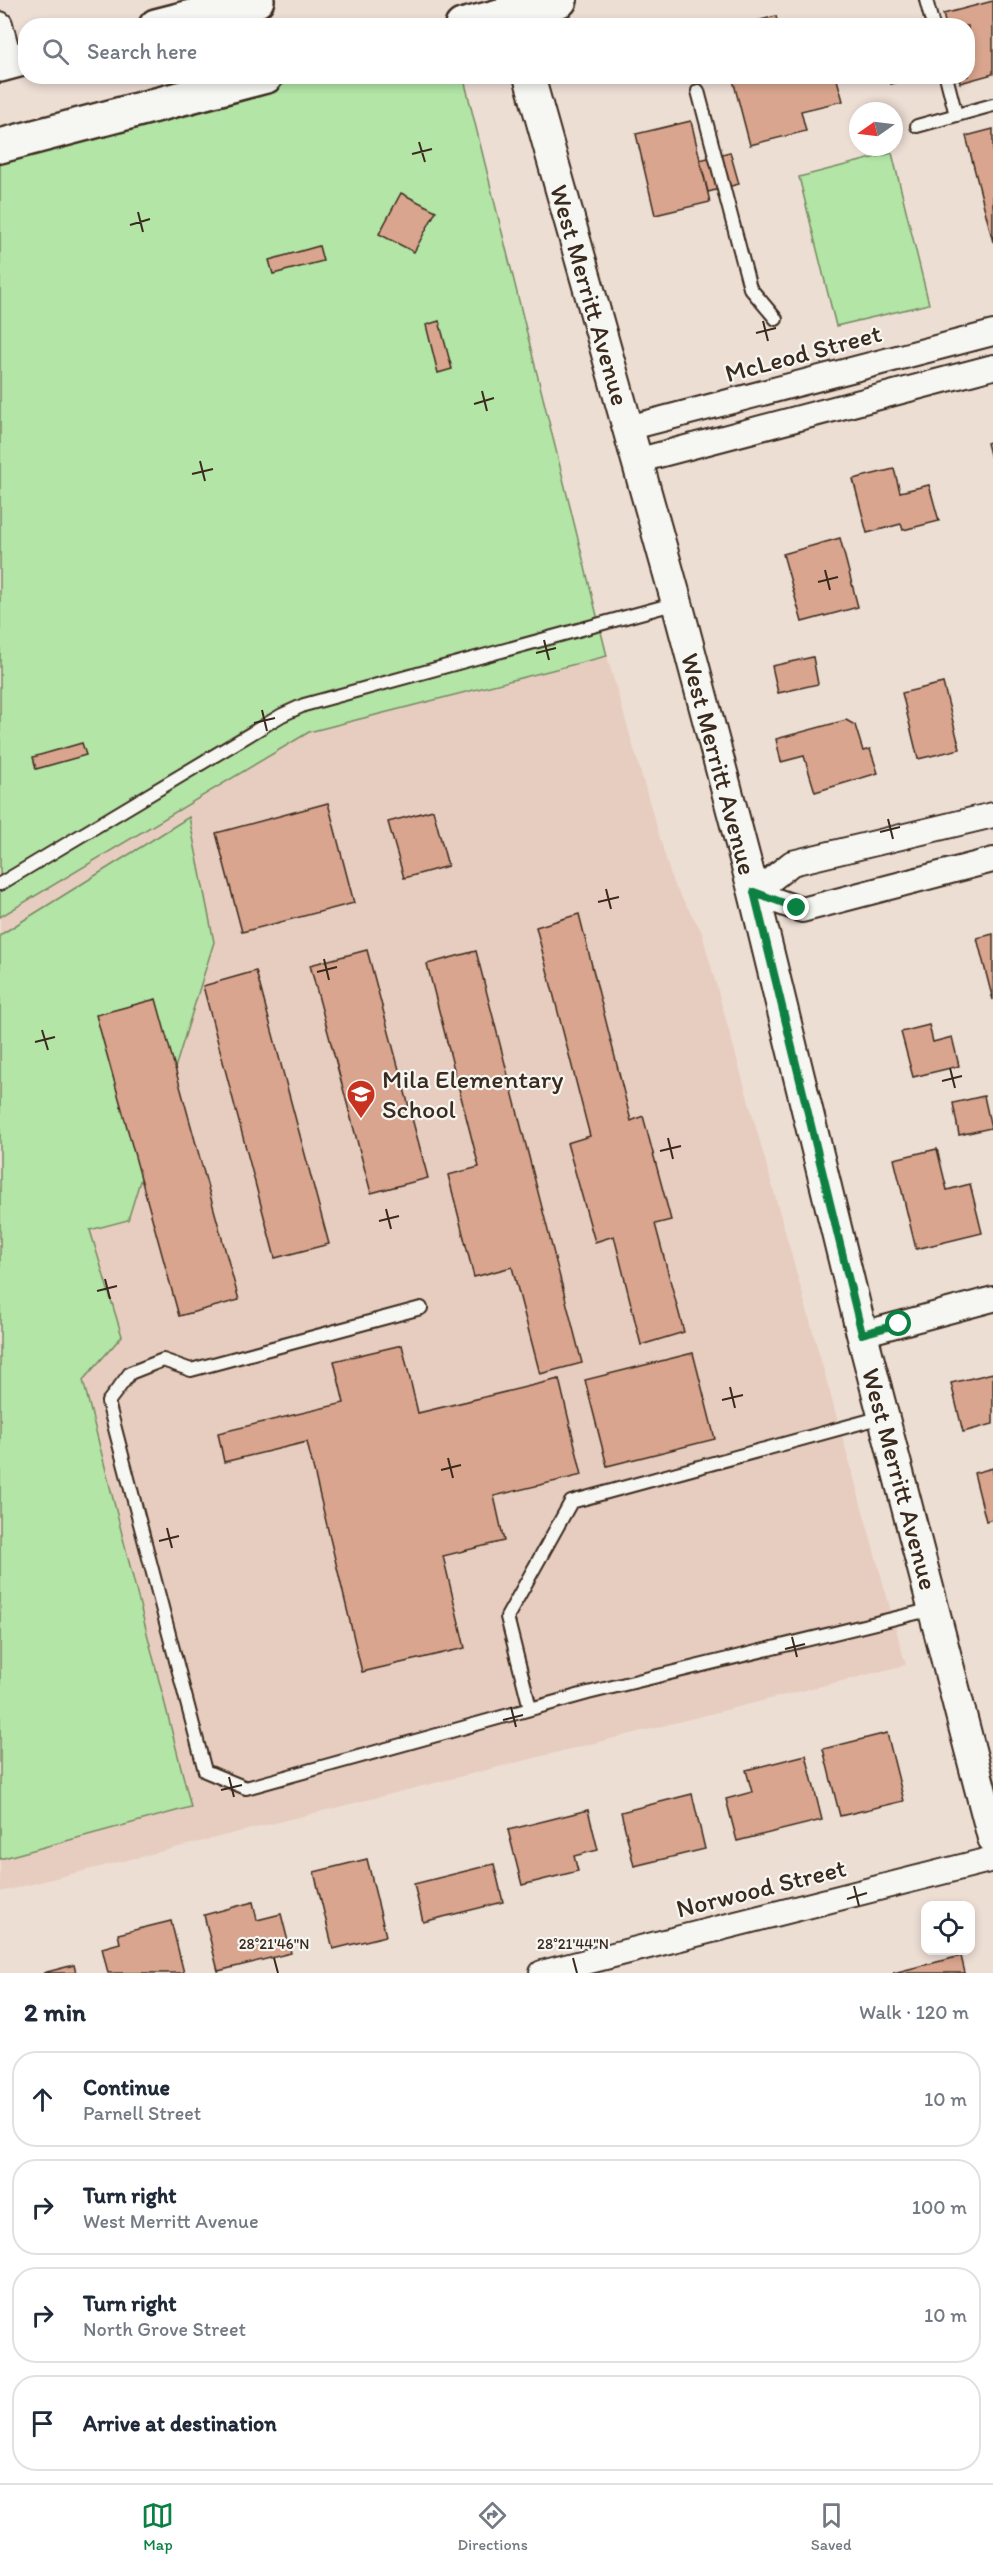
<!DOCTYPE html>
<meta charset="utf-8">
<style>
:root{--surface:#fff;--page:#f2f2f3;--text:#1f2937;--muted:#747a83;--line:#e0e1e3;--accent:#0b8043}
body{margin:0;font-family:Itim,sans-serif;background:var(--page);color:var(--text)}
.controls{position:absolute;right:18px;bottom:18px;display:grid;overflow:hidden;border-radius:12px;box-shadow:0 3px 9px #0003}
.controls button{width:54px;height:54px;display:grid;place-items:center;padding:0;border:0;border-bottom:2px solid var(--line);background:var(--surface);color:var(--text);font:30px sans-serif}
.compass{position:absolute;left:849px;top:102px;width:54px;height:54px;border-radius:50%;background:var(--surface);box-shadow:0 3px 9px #0003;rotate:256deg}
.stop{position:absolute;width:18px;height:18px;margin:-14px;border:4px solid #0b8043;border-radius:50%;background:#fff}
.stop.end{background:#0b8043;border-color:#fff;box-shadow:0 2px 6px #0008}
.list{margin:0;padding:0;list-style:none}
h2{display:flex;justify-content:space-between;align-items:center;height:78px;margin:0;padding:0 24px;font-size:26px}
h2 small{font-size:20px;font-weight:400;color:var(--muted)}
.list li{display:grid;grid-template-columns:39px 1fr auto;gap:18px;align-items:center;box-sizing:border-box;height:96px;margin:0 12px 12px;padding:0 12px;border:2px solid var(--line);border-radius:24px}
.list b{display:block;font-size:22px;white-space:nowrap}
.list p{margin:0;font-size:20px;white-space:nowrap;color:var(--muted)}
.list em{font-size:20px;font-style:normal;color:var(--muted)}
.icon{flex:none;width:33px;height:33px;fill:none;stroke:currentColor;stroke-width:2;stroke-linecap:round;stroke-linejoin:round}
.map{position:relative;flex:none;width:993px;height:1973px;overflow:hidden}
.search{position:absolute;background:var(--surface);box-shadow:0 3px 9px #0003;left:18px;right:18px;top:18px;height:66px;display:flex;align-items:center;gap:15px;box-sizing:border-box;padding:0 21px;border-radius:24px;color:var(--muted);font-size:22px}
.sheet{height:510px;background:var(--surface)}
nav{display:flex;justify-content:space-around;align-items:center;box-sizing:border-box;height:84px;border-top:2px solid var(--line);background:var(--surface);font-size:16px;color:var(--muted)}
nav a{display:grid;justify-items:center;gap:3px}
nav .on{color:var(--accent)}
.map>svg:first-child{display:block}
.built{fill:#e7cdbf}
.green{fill:#b2e5a6;stroke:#768862;stroke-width:1.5}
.building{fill:#d9a58e;stroke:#3b2a1e;stroke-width:1.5}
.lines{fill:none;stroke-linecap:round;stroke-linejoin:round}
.service-casing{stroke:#3b2a1e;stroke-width:16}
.minor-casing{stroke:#3b2a1e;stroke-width:28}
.tertiary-casing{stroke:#3b2a1e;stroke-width:34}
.primary-casing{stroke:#3b2a1e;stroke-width:38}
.service{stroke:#f6f6f2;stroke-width:12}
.minor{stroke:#f6f6f2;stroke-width:24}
.tertiary{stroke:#f6f6f2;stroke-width:30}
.primary{stroke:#f6f6f2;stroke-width:33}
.route{stroke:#0b8043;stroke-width:8}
.ticks{fill:none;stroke:#3b2a1e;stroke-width:2}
.labels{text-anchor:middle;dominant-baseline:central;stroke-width:4.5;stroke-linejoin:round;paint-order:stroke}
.street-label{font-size:26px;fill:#3b2a1e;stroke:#f6f6f2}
.poi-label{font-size:26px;fill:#3b2a1e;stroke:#f6f6f2;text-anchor:start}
.ticks-label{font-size:15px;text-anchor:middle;fill:#3b2a1e;stroke:#f6f6f2;stroke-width:4.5;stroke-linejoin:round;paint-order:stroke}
</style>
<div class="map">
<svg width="993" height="1973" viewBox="0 0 993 1973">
<rect width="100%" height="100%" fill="#edded4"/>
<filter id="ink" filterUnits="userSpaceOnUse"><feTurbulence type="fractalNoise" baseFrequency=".0167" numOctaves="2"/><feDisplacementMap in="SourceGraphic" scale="12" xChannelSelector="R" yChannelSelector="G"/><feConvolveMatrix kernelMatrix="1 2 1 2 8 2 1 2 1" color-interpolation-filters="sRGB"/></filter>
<g filter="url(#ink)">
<!-- built -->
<path class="built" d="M607,656L673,883L701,930L906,1665L0,1892V917L309,732Z"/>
<!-- green -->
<g class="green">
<path d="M266,77H461L465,83L607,656L309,732L0,917V146Z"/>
<path d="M892,153L929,304L836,326L799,177Z"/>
<path d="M189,817L214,942L128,1220L90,1230L122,1336L83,1380L191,1807L0,1859V935Z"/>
</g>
<!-- building -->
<g class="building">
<path d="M993,1V74L960,83L959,76H968V26H946L943,14Z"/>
<path d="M776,16L778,26H738Z"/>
<path d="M732,76H836L843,101L801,111L806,131L750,145Z"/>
<path d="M889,76H919L891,84Z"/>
<path d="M691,121L710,202L655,215L636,134Z"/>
<path d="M993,129V242L966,136Z"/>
<path d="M730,152L739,184L708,192L700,160Z"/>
<path d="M401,193L436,211L414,252L379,234Z"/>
<path d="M319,246L323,261L273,274L269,260Z"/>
<path d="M439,321L452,369L438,373L426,325Z"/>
<path d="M993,441V466L987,443Z"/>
<path d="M894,469L900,492L929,485L939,521L903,530L901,524L867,533L853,479Z"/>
<path d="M840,538L858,607L802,622L783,554Z"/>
<path d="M813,657L818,684L778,693L772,666Z"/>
<path d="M943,683L960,749L918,759L902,693Z"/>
<path d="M846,720L855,725L863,751L870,749L878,773L815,792L804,756L781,762L776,739Z"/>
<path d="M82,743L86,755L36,769L33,757Z"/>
<path d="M328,803L354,903L242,932L216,833Z"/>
<path d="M433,810L448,866L404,878L388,822Z"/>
<path d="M579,914L631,1121L643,1116L671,1220L655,1224L684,1332L641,1345L614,1236L595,1242L567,1143L590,1136L536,927Z"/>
<path d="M993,934V1000L977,938Z"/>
<path d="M367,950L428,1178L371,1193L310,965Z"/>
<path d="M476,951L582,1363L540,1374L512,1267L474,1277L448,1175L479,1167L427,964Z"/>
<path d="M256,971L329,1244L275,1258L203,986Z"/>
<path d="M156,999L239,1300L179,1316L96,1015Z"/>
<path d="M929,1025L933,1042L952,1037L959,1066L913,1077L901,1032Z"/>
<path d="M984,1096L991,1128L959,1135L953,1103Z"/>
<path d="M937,1149L947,1190L970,1184L982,1233L916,1249L894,1159Z"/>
<path d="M402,1345L418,1413L559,1379L582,1475L494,1496L504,1541L443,1556L465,1648L362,1672L307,1442L224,1462L218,1433L344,1403L334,1361Z"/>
<path d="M693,1353L715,1439L607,1466L585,1380Z"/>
<path d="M993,1373V1424L963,1432L951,1383Z"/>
<path d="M993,1468V1519L986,1521L974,1473Z"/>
<path d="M887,1733L904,1801L840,1816L823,1749Z"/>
<path d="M806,1755L822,1820L737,1841L726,1799L752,1792L746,1770Z"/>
<path d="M692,1794L705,1849L634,1866L621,1812Z"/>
<path d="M588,1810L598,1850L574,1856L578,1871L522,1885L508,1830Z"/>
<path d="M367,1859L386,1936L333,1949L314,1872Z"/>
<path d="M494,1864L503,1902L423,1922L414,1884Z"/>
<path d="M253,1902L257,1920L281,1914L291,1953L218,1971L204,1915Z"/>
<path d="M171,1921L184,1973H108L102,1948L120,1943L118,1934Z"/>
<path d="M961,1956L965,1973H893Z"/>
<path d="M74,1965L76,1973H43Z"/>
</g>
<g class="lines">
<!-- service casing -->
<g class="service-casing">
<g id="service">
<path d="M926,0L933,26"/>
<path d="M946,76L956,115"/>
<path d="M698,91L750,288L776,319"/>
<path d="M917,126L993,105"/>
<path d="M0,884L282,715L304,705L677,603"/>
<path d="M421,1308L191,1370L163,1360L130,1373L108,1402L205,1771L246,1788L588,1693L933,1609"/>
<path d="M530,1708L507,1617L571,1502L882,1417"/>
</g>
</g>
<!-- minor casing -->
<g class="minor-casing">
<g id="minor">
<path d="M0,24L10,62"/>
<path d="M628,428L993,333"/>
<path d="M636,461L993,367"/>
<path d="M754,893L792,863L993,815"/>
<path d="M754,893L802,910L993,860"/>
<path d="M862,1334L993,1299"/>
<path d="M542,1973L993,1859"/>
</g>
</g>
<!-- tertiary casing -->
<g class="tertiary-casing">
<path id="tertiary" d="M529,76L677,603L754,893L862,1334L993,1838"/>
</g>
<!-- primary casing -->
<g class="primary-casing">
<g id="primary">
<path d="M156,26L257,0"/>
<path d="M462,26L560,0"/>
<path d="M0,65L26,58"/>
<path d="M0,146L266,76"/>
</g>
</g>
<!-- service -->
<use href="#service" class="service"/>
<!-- minor -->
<use href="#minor" class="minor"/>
<!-- tertiary -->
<use href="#tertiary" class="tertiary"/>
<!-- primary -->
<use href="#primary" class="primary"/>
</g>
</g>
<g class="lines" filter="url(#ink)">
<!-- route -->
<path class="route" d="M797,908L754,892L862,1334L899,1324"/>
</g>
<!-- ticks -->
<path class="ticks" d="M419,142L425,162M412,154L432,149M138,212L143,232M130,225L150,219M763,321L768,341M756,333L776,328M482,391L487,411M474,404L494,398M200,461L205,481M192,474L213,469M825,570L830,590M818,582L838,577M544,640L549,660M536,653L556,648M262,710L267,731M254,723L275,718M888,819L893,839M880,832L900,827M606,889L611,909M598,902L619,897M324,959L329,980M317,972L337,967M42,1030L48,1050M35,1042L55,1037M950,1068L955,1088M942,1081L962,1076M668,1138L673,1159M660,1151L681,1146M386,1209L391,1229M379,1221L399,1216M105,1279L110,1299M97,1291L117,1286M730,1387L735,1408M722,1400L743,1395M448,1458L453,1478M441,1470L461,1465M167,1528L172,1548M159,1541L179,1536M792,1637L797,1657M785,1649L805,1644M511,1707L516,1727M503,1720L523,1715M229,1777L234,1797M221,1790L242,1785M854,1886L859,1906M847,1899L867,1893M274,1958L278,1973M573,1958L577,1973"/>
<!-- icons -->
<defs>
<g id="school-pin" transform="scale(1.5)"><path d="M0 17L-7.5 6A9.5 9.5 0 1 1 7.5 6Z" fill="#c8321e" stroke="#f6f6f2"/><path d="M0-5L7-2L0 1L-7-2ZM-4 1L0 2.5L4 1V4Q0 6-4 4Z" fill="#fff"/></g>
</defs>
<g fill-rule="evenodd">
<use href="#school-pin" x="361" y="1094"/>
</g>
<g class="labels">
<!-- street labels -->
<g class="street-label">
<text transform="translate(590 295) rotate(74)">West Merritt Avenue</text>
<text transform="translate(803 353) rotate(-15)">McLeod Street</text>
<text transform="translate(719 764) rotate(75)">West Merritt Avenue</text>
<text transform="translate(900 1479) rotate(75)">West Merritt Avenue</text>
<text transform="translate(761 1888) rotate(-14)">Norwood Street</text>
</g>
<!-- poi labels -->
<g class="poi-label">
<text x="382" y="1079">Mila Elementary<tspan x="382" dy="30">School</tspan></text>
</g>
</g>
<g class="ticks-label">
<text x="274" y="1949">28°21'46"N</text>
<text x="573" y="1949">28°21'44"N</text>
</g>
</svg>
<div class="controls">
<button><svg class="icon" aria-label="locate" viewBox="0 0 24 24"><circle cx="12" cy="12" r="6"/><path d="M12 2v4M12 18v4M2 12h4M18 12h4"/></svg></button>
</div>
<svg class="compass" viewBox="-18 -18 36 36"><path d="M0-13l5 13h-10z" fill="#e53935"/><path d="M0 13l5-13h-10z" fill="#747a83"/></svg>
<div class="stop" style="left:899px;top:1324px"></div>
<div class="stop end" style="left:797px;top:908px"></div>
<div class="search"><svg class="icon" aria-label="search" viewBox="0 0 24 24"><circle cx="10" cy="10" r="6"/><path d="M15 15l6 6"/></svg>Search here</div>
</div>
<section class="sheet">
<h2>2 min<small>Walk · 120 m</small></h2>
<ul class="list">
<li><svg class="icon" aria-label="ahead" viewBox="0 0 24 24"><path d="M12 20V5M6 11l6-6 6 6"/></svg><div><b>Continue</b><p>Parnell Street</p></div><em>10 m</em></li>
<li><svg class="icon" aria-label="right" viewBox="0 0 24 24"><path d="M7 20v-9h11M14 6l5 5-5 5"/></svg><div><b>Turn right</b><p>West Merritt Avenue</p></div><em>100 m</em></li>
<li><svg class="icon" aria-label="right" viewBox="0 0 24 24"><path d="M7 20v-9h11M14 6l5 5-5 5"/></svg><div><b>Turn right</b><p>North Grove Street</p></div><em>10 m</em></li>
<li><svg class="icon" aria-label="arrive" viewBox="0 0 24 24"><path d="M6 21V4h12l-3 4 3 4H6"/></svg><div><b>Arrive at destination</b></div></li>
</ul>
</section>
<nav>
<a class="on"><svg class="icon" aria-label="map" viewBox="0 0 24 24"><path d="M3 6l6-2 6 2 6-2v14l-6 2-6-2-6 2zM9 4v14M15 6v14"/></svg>Map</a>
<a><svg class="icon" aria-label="directions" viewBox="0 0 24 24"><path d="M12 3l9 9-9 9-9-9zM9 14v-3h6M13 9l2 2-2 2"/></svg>Directions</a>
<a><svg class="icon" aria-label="saved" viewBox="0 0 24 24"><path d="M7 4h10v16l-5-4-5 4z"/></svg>Saved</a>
</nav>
